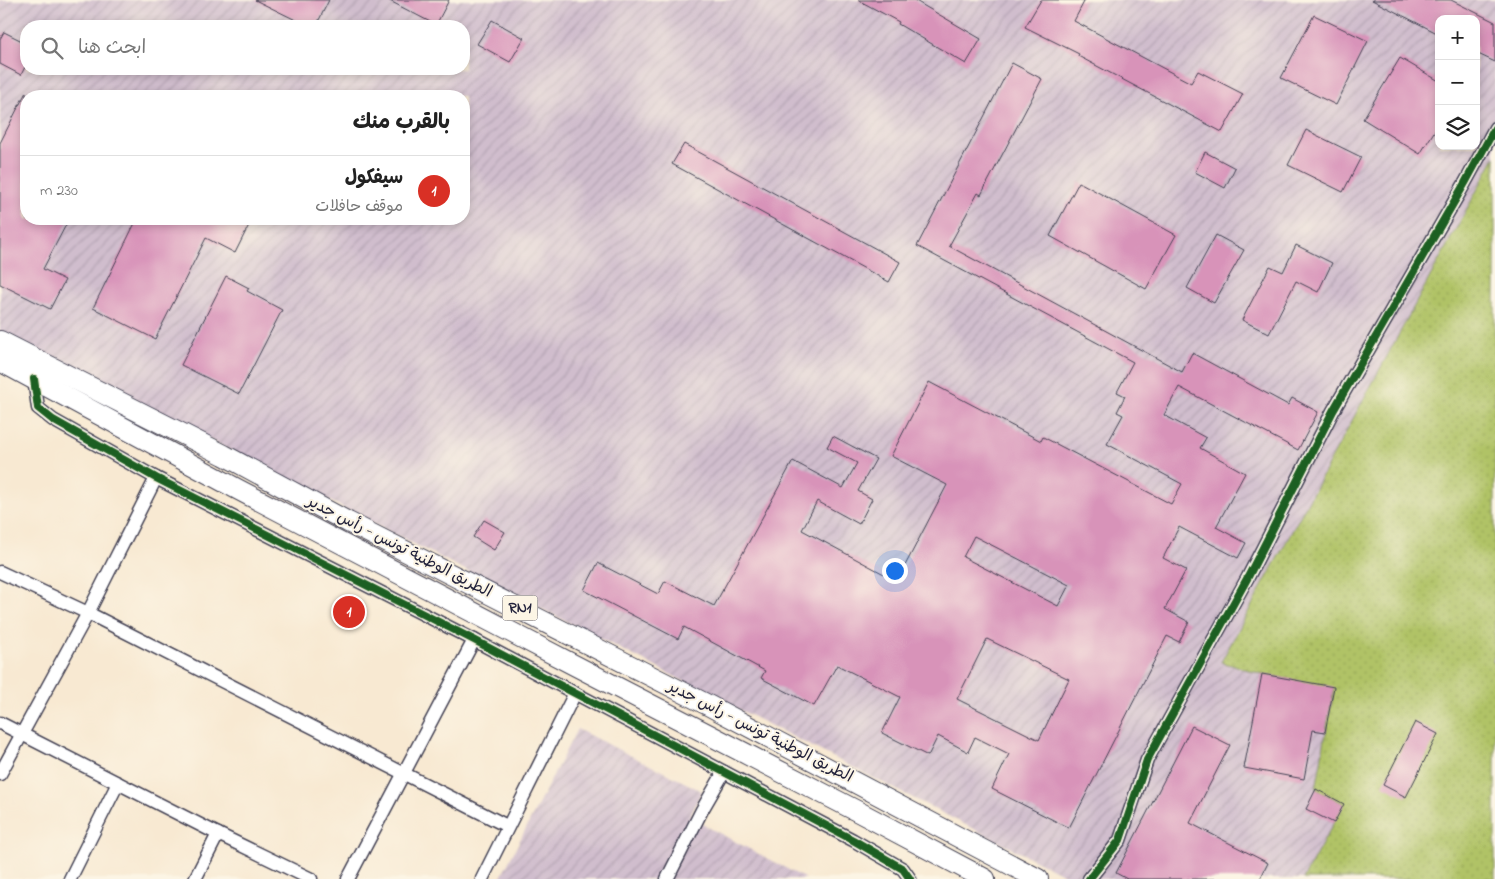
<!DOCTYPE html>
<html lang="ar">
<meta charset="utf-8">
<style>
:root{--surface:#fff;--page:#f2f2f2;--text:#222;--muted:#767676;--line:#e0e0e0;--accent:#d93025}
body{margin:0;font-family:"Indie Flower","Playpen Sans Arabic",sans-serif;background:var(--page);color:var(--text);direction:rtl}
.controls{position:absolute;right:15px;top:15px;display:grid;overflow:hidden;border-radius:10px;box-shadow:0 2px 8px #0003}
.controls button{width:45px;height:45px;display:grid;place-items:center;padding:0;border:0;border-bottom:1px solid var(--line);background:var(--surface);color:var(--text);font:25px sans-serif}
.you{position:absolute;left:894px;top:570px;width:18px;height:18px;margin:-12px;border:4px solid #fff;border-radius:50%;background:#1a73e8;box-shadow:0 0 0 8px #1a73e833}
.badge{display:grid;place-items:center;width:32px;height:32px;border-radius:50%;background:var(--accent);color:#fff;font-size:16px;font-weight:700}
.pin{position:absolute;translate:-50% -50%;border:2px solid #fff;box-shadow:0 1px 5px #0006}
.list{margin:0;padding:0;list-style:none}
h2{display:flex;justify-content:space-between;align-items:center;height:65px;margin:0;padding:0 20px;font-size:21px}
h2 small{font-size:16px;font-weight:400;color:var(--muted)}
.list li{display:grid;grid-template-columns:32px 1fr auto;gap:15px;align-items:center;box-sizing:border-box;height:70px;padding:0 20px;border-top:1px solid var(--line)}
.list b{display:block;font-size:19px;white-space:nowrap}
.list p{margin:0;font-size:16px;white-space:nowrap;color:var(--muted)}
.list em{font-size:16px;font-style:normal;color:var(--muted)}
.icon{flex:none;width:28px;height:28px;fill:none;stroke:currentColor;stroke-width:2;stroke-linecap:round;stroke-linejoin:round}
.map{position:relative;flex:none;width:1495px;height:879px;overflow:hidden;direction:ltr}
.search{position:absolute;background:var(--surface);box-shadow:0 2px 8px #0003;left:20px;top:20px;width:450px;height:55px;display:flex;align-items:center;gap:12px;box-sizing:border-box;padding:0 18px;border-radius:20px;color:var(--muted);font-size:19px}
.panel{position:absolute;background:var(--surface);box-shadow:0 2px 8px #0003;left:20px;top:90px;width:450px;height:135px;border-radius:20px;direction:rtl}
.map>svg:first-child{display:block}
.industrial{fill:url(#industrial-furrows);fill-rule:evenodd}
.green{fill:url(#green-dots);stroke:#697250}
.building{fill:#d893b9;fill-rule:evenodd}
.lines{fill:none;stroke-linecap:round;stroke-linejoin:round}
.street-casing{stroke:#424052;stroke-width:15}
.primary-casing{stroke:#424052;stroke-width:22}
.street{stroke:#fff;stroke-width:12}
.primary{stroke:#fff;stroke-width:20}
.cycleway-casing{stroke:#fcf5e5;stroke-width:11}
.cycleway{stroke:#1b5e20;stroke-width:8}
.labels{text-anchor:middle;dominant-baseline:central;stroke-width:4;stroke-linejoin:round;paint-order:stroke}
.shield{fill:#fcf5e5;stroke:#63616e;stroke-width:1}
.shield-label{font-size:15px;font-weight:bold;fill:#22223b}
.street-label{font-size:16px;fill:#22223b;stroke:#fcf5e5}
</style>
<div class="map">
<svg width="1495" height="879" viewBox="0 0 1495 879">
<defs>
<pattern id="industrial-furrows" width="10" height="10" patternUnits="userSpaceOnUse" patternTransform="scale(1.25)"><rect width="10" height="10" fill="#d0bdcd"/><path d="M-1 1l2-2M0 10L10 0M9 11l2-2" fill="none" stroke="#b2a2b1"/></pattern>
<pattern id="green-dots" width="8" height="8" patternUnits="userSpaceOnUse" patternTransform="scale(1.25)"><rect width="8" height="8" fill="#b0c366"/><path d="M2 2h.1M6 6h.1" fill="none" stroke="#97a759" stroke-width="1.8" stroke-linecap="round"/></pattern>
</defs>
<rect width="100%" height="100%" fill="#fcf5e5"/>
<filter id="ink" filterUnits="userSpaceOnUse"><feTurbulence type="fractalNoise" baseFrequency=".02" numOctaves="2"/><feDisplacementMap in="SourceGraphic" scale="10" xChannelSelector="R" yChannelSelector="G"/><feConvolveMatrix kernelMatrix="1 2 1 2 8 2 1 2 1" color-interpolation-filters="sRGB"/></filter>
<filter id="wash" filterUnits="userSpaceOnUse"><feTurbulence type="fractalNoise" baseFrequency=".0096" numOctaves="4" result="noise"/><feDisplacementMap in="SourceGraphic" scale="20" xChannelSelector="R" yChannelSelector="G"/><feGaussianBlur stdDeviation="1.12" result="paint"/><feColorMatrix in="noise" values="0 0 0 0 0 0 0 0 0 0 0 0 0 0 0 0 0 1.4 0 .05"/><feComposite in="paint" operator="in"/></filter>
<g filter="url(#wash)">
<rect width="100%" height="100%" fill="#f8e9d2"/>
<!-- industrial -->
<g class="industrial">
<path d="M0,0H1495V879H1072L0,333ZM1439,19H1476V146H1439ZM26,26H464V69H26ZM26,96H464V219H26Z"/>
<path d="M577,729L702,791L689,817L806,879H500Z"/>
</g>
<!-- green -->
<path class="green" d="M1495,157V655L1492,661L1495,662V879H1303L1344,804L1316,789L1334,688L1262,674L1221,662Z"/>
<g id="blocks">
<!-- building -->
<g class="building">
<path d="M255,0H329L316,26H308Z"/>
<path d="M388,0H449L436,25Z"/>
<path d="M858,0H914L981,39L966,64L898,24L899,22Z"/>
<path d="M1041,0H1085L1074,21L1191,83L1198,71L1243,94L1222,132L1078,56L1079,54L1025,27Z"/>
<path d="M1372,0H1451L1495,22V62L1476,53V19H1439V34Z"/>
<path d="M1314,15L1368,41L1336,105L1281,78Z"/>
<path d="M492,20L524,38L510,62L477,44Z"/>
<path d="M4,32L26,43V65L21,75L0,64V39Z"/>
<path d="M1400,58L1439,81V124L1420,154L1363,119Z"/>
<path d="M1012,63L1042,79L981,195L978,193L949,246L1182,372L1192,353L1288,405L1292,398L1318,412L1298,450L1179,387L1164,415L1206,438L1200,448L1245,473L1216,527L1246,543L1238,558L1179,527L1163,558L1186,570L1165,609L1189,622L1179,642L1167,636L1069,828L992,789L1009,754L975,737L968,752L938,736L928,756L882,733L900,697L837,665L814,706L761,678L765,671L684,627L678,639L584,590L598,563L658,594L665,581L714,606L793,461L843,488L857,463L827,447L833,436L876,459L858,491L872,499L859,524L817,501L802,530L897,581L947,485L891,456L929,382L1041,441L1043,437L1171,504L1182,484L1107,444L1123,415L1117,412L1125,396L1117,392L1133,362L917,246ZM974,536L1069,585L1058,606L963,557ZM987,639L1069,679L1039,740L957,699Z"/>
<path d="M26,92V219H69L43,269L65,280L50,309L0,284V143Z"/>
<path d="M1306,130L1361,157L1343,192L1288,165Z"/>
<path d="M684,144L900,262L889,282L672,164Z"/>
<path d="M1205,152L1235,168L1225,188L1195,172Z"/>
<path d="M1079,182L1176,235L1146,289L1050,236Z"/>
<path d="M137,219H252L235,253L206,238L155,339L93,308Z"/>
<path d="M1216,235L1244,250L1214,303L1187,288Z"/>
<path d="M1296,245L1332,263L1318,292L1296,281L1269,334L1242,320L1270,266L1283,272Z"/>
<path d="M226,276L249,288L247,291L282,310L239,394L181,365Z"/>
<path d="M484,520L505,532L494,550L473,537Z"/>
<path d="M1262,674L1334,687L1325,732L1313,730L1304,779L1244,768Z"/>
<path d="M1415,722L1438,734L1406,797L1383,785Z"/>
<path d="M1192,726L1230,745L1190,823L1268,863L1260,879H1127L1116,873Z"/>
<path d="M1316,789L1344,804L1334,823L1306,809Z"/>
</g>
</g>
</g>
<g filter="url(#ink)">
<use href="#blocks" fill-opacity="0" stroke="#424052" stroke-width="1"/>
<g class="lines">
<!-- street casing -->
<g class="street-casing">
<g id="street">
<path d="M34,379L38,408L53,420L156,478L474,640L853,840L903,869L910,879"/>
<path d="M0,572L88,613L507,826"/>
<path d="M0,723L218,834L311,879"/>
<path d="M0,774L88,613L156,478"/>
<path d="M70,879L118,783"/>
<path d="M195,879L218,834"/>
<path d="M348,879L474,640"/>
<path d="M482,879L575,693"/>
<path d="M667,879L702,810L724,772"/>
<path d="M1089,879L1120,840L1147,760L1248,577L1333,411L1465,183L1495,128"/>
</g>
</g>
<!-- primary casing -->
<g class="primary-casing">
<g id="primary">
<path d="M0,341L224,455L348,522L706,704L1038,879"/>
<path d="M0,361L239,490L576,666L855,810L985,879"/>
</g>
</g>
<!-- street -->
<use href="#street" class="street"/>
<!-- primary -->
<use href="#primary" class="primary"/>
<!-- cycleway casing -->
<g class="cycleway-casing">
<g id="cycleway">
<path d="M34,379L38,408L53,420L156,478L474,640L853,840L903,869L910,879"/>
<path d="M1089,879L1120,840L1147,760L1248,577L1333,411L1465,183L1495,128"/>
</g>
</g>
<!-- cycleway -->
<use href="#cycleway" class="cycleway"/>
</g>
</g>
<g class="labels">
<!-- shield labels -->
<rect class="shield" x="502.5" y="595.5" width="35" height="25" rx="4"/>
<g class="shield-label">
<text x="520" y="608">RN1</text>
</g>
<!-- street labels -->
<g class="street-label">
<text transform="translate(399 547) rotate(27)">الطريق الوطنية تونس - رأس جدير</text>
<text transform="translate(760 732) rotate(27)">الطريق الوطنية تونس - رأس جدير</text>
</g>
</g>
</svg>
<div class="controls">
<button>+</button>
<button>−</button>
<button><svg class="icon" aria-label="layers" viewBox="0 0 24 24"><path d="M12 4l9 5-9 5-9-5zM3 14l9 5 9-5"/></svg></button>
</div>
<div class="you"></div>
<div class="pin badge" style="left:349px;top:612px">1</div>
<div class="search"><svg class="icon" aria-label="search" viewBox="0 0 24 24"><circle cx="10" cy="10" r="6"/><path d="M15 15l6 6"/></svg>ابحث هنا</div>
<section class="panel">
<h2>بالقرب منك<small></small></h2>
<ul class="list">
<li><span class="badge">1</span><div><b>سيفكول</b><p>موقف حافلات</p></div><em>230 m</em></li>
</ul>
</section>
</div>
